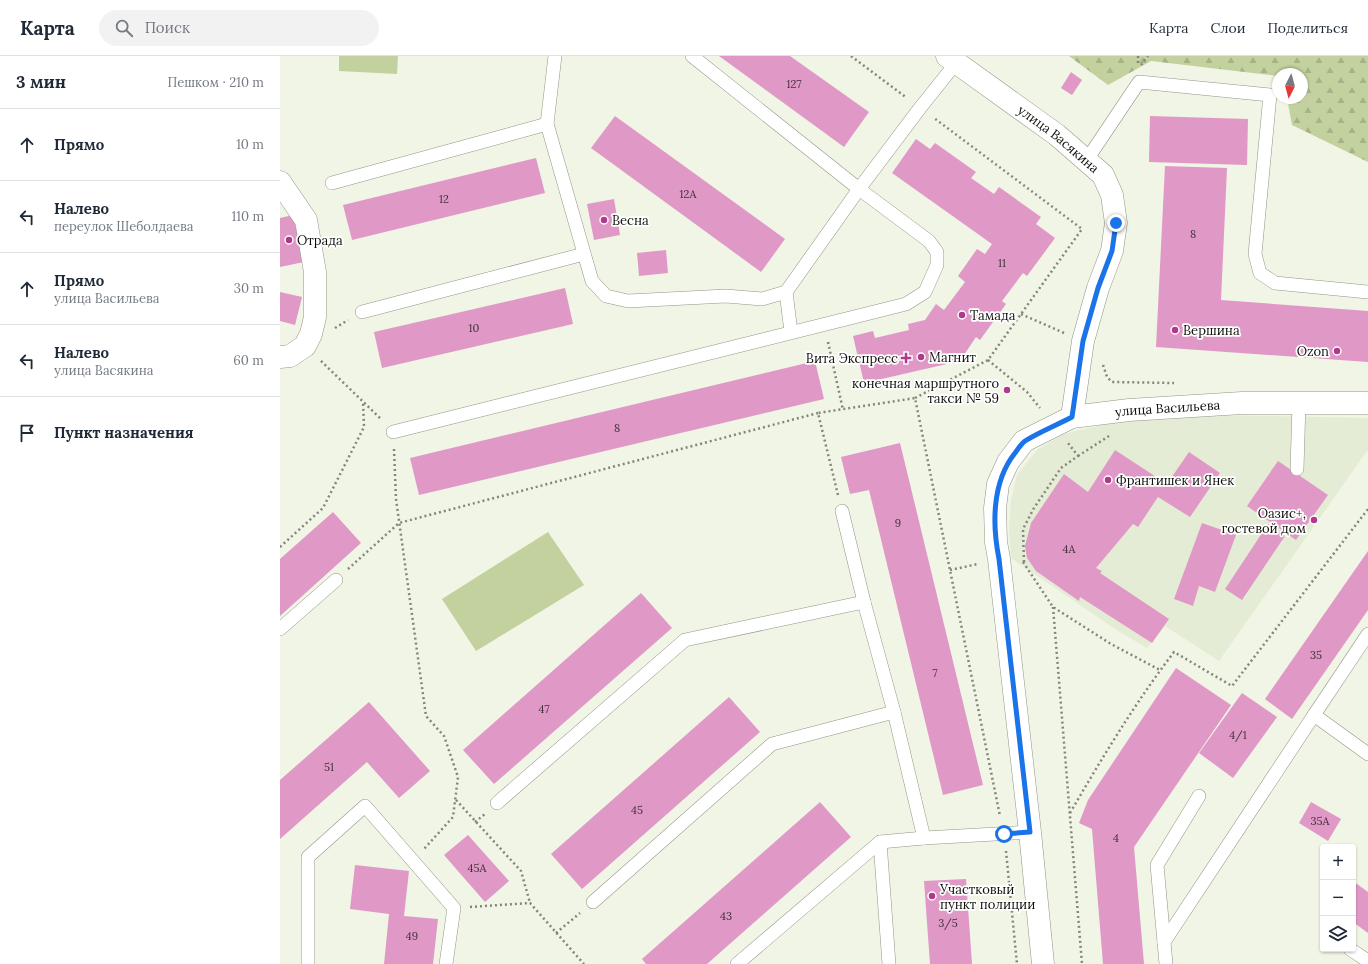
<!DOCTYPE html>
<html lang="ru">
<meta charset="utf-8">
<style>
:root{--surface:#fff;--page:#f2f2f3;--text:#1f2937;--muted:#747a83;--line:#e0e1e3}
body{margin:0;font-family:Lora,serif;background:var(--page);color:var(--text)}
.controls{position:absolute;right:12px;bottom:12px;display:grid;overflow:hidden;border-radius:4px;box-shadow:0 1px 3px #0004}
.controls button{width:36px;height:36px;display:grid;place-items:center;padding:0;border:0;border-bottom:1px solid var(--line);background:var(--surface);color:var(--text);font:20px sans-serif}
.compass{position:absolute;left:992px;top:12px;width:36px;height:36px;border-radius:50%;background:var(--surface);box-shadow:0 1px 3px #0004;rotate:186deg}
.stop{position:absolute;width:12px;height:12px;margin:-9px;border:3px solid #1a73e8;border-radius:50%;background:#fff}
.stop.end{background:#1a73e8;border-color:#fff;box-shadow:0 1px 4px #0008}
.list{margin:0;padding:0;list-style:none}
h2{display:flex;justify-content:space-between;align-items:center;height:52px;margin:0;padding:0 16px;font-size:17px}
h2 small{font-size:13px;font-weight:400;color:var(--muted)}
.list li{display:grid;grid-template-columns:26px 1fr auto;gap:12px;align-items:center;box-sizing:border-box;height:72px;padding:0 16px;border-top:1px solid var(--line)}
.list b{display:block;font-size:15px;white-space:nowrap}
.list p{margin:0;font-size:13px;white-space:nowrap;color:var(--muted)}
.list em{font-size:13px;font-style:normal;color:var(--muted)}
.icon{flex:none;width:22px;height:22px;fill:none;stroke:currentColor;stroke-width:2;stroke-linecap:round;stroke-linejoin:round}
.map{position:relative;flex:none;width:1088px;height:908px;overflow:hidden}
header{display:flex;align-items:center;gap:24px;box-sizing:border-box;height:56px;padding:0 20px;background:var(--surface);border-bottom:1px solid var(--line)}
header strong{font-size:19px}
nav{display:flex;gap:22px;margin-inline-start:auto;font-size:14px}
.search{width:280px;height:36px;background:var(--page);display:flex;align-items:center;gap:10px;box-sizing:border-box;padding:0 14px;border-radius:22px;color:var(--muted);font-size:15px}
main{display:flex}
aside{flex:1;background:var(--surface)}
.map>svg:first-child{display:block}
.built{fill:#e5ecd5}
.grass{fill:#c2d19e}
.forest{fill:url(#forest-firs)}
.building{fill:#e098c6}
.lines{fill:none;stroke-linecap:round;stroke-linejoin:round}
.service-casing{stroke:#919687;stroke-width:14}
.minor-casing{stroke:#919687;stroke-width:23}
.tertiary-casing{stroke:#919687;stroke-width:23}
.path{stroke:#83867c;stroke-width:2.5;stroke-dasharray:2 3;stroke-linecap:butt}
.service{stroke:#fff;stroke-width:13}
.minor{stroke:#fff;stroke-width:22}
.tertiary{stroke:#fff;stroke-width:22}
.route{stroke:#1a73e8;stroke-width:5}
.poi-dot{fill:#b0388d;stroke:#fff;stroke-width:1.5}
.labels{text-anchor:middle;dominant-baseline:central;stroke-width:3.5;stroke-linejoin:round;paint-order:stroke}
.number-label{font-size:11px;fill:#43323a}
.street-label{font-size:13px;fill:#0f100b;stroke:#fff}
.poi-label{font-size:13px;fill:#0f100b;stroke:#fff;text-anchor:start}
</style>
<header>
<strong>Карта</strong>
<div class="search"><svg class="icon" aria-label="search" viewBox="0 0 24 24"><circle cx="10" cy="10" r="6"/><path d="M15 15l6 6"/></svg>Поиск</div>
<nav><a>Карта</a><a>Слои</a><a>Поделиться</a></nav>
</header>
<main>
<aside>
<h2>3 мин<small>Пешком · 210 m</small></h2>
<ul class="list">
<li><svg class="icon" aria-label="ahead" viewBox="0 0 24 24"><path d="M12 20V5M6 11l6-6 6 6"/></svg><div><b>Прямо</b></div><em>10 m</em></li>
<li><svg class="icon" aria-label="left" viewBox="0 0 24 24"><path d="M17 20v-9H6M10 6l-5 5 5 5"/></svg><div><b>Налево</b><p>переулок Шеболдаева</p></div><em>110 m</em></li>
<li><svg class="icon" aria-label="ahead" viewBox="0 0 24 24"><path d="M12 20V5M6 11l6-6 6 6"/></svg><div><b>Прямо</b><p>улица Васильева</p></div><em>30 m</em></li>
<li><svg class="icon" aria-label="left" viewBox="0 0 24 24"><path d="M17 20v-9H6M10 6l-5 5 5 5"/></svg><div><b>Налево</b><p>улица Васякина</p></div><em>60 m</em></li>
<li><svg class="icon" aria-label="arrive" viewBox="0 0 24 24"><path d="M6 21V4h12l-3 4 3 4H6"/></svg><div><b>Пункт назначения</b></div></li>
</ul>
</aside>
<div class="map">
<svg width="1088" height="908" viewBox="0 0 1088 908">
<defs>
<pattern id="forest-firs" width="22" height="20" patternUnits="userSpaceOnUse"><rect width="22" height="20" fill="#c2d19e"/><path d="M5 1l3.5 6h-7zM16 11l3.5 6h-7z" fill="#a6b287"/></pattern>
</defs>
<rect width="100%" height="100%" fill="#f0f5e5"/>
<!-- built -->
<path class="built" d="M932,359L1088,362V395H1087L939,605L885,570L867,592L835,573L731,502L729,473L731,444L737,419L757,394L783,378L831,367Z"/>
<!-- grass -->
<g class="grass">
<path d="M59,0H118L117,18L59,15Z"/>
<path d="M268,476L304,529L196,595L162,543Z"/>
</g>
<!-- forest -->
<path class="forest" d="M789,0H1088V106L1012,69L1007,42H1022V18H998V20L871,5L828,29Z"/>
<!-- building -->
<g class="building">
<path d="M439,0H510L589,56L564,91Z"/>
<path d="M791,16L802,24L792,39L781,32Z"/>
<path d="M335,60L505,183L481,216L311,92Z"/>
<path d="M870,60L968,63L967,109L869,106Z"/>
<path d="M636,83L650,93L655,87L696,116L691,122L714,138L719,131L761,161L756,168L775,182L747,220L743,217L722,245L726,248L700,284L696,281L680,305L584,327L573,280L593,275L595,282L629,274L628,268L645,264L656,248L664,254L685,226L678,220L697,193L705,198L712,188L612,117Z"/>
<path d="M256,102L265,137L72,184L63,149Z"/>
<path d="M885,110L947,112L941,244L1088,255V306L876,291Z"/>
<path d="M334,143L340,179L314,184L307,148Z"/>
<path d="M13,159L24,206L0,211V162Z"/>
<path d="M386,194L388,217L359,220L357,197Z"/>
<path d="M285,232L293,268L102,312L94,276Z"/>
<path d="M0,236L22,241L15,269L0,265Z"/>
<path d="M535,305L544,343L139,439L130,402Z"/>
<path d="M620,387L703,729L663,739L589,434L570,438L561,401Z"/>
<path d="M835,394L887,428L909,396L940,417L910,461L878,441L858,471L853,468L816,512L822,515L820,517L889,563L872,587L800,541L799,545L756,515L747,502L745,490L751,467L784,418L808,436Z"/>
<path d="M998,405L1048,439L1016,484L967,450Z"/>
<path d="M53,456L81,487L0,560V503Z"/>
<path d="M922,467L956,479L935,536L919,530L913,550L894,543Z"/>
<path d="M988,468L1005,480L962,544L945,533Z"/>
<path d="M1088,495V554L1012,663L985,643Z"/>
<path d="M361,537L392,572L214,728L183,694Z"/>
<path d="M896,612L951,649L854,791L864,908H823L812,773L799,767L808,744Z"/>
<path d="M962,637L997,661L953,722L919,697Z"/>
<path d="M449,641L480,676L302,833L271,798Z"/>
<path d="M89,646L150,715L119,742L87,706L0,783V724Z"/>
<path d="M540,746L571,781L427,908H366L362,903Z"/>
<path d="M1031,746L1061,763L1048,785L1019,767Z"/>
<path d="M188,779L229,825L205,846L164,799Z"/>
<path d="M75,809L129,815L124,860L158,863L153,908H104L109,858L70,853Z"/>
<path d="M686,823L692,908H650L644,825Z"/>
<path d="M1073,825L1088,836V877L1073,866Z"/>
</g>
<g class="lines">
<!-- service casing -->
<g class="service-casing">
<g id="service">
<path d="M267,68L275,0"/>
<path d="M806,105L859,26L990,39L975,198L980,217L995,227L1088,236"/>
<path d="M52,127L267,68L312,225L326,240L348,245L446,240L482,243L506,236L579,133L640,52L676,7"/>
<path d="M506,236L511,276"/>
<path d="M82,256L304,198"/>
<path d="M113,376L626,248L645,236L657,209V196L649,185L579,133L412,0"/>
<path d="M1017,413L1019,347"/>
<path d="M562,455L584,546L614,656L644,782"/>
<path d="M0,573L56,524"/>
<path d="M1088,578L1034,659L1088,698"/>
<path d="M217,747L405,584L584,546"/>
<path d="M600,786L609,908"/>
<path d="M313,846L492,688L614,656"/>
<path d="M884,886L1034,659"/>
<path d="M1070,893L1088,905"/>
<path d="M28,908V801L85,750L174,852L166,908"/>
<path d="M457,908L600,786L644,782L750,776"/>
<path d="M886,908L877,809L919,740"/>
</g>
</g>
<!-- minor casing -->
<g class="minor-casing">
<g id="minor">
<path id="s1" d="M667,0L777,79L823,119L832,139L836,167L832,195L818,232L803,285L792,361"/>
<path d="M0,126L26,164L35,216V261L31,278L25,290L10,300L0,301"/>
</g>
</g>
<!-- tertiary casing -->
<g class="tertiary-casing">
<g id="tertiary">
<path id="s2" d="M763,908L750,776L719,503L716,486L715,452L718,428L728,406L744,385L792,361L849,354L962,347H1088"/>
</g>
</g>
<!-- path -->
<g class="path">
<path d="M571,0L627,42"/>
<path d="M858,0V9"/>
<path d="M861,9L868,0"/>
<path d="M741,258L784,277"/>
<path d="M55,272L68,264"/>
<path d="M548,286L563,354"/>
<path d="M708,304L747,336L760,352"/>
<path d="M41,305L102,364"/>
<path d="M823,309L827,321L832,326L894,327"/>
<path d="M635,342L708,304L802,173L654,62"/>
<path d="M114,393L116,443L146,660L164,680L178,721L173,761L144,793"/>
<path d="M798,400L829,380"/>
<path d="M558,439L538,357L635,342L720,760"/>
<path d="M0,491L43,452L84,371L83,345"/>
<path d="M743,506L773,551L831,588L880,614"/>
<path d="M744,506L743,473L754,452L781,412L798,400L788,387"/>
<path d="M68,513L119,467L538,357"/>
<path d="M670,514L698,508"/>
<path d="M773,551L802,908"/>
<path d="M176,744L241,815L250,847"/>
<path d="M790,757C822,702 855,647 894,596L952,630L1088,453"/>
<path d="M195,766L205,758"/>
<path d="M726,795L737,908"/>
<path d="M190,851L250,847L304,908"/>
<path d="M276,877L300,857"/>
</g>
<!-- service -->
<use href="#service" class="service"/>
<!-- minor -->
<use href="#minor" class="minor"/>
<!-- tertiary -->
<use href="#tertiary" class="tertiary"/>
</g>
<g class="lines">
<!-- route -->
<path class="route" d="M724,778L750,776L719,503C712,468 712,426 735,397C738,393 741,388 745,385C759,376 777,369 792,361L803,285L818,232L832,195L836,167"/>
</g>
<!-- markers -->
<g class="poi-dot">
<circle cx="324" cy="164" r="4"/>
<circle cx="9" cy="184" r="4"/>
<circle cx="682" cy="259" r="4"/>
<circle cx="895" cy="274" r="4"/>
<circle cx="1057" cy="295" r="4"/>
<circle cx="641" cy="301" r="4"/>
<path d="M624 296h4v4h4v4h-4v4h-4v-4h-4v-4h4z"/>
<circle cx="727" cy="334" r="4"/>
<circle cx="828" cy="424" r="4"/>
<circle cx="1034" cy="464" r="4"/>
<circle cx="652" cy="840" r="4"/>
</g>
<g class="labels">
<!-- number labels -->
<g class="number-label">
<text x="514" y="28">127</text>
<text x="408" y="138">12А</text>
<text x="164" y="143">12</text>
<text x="913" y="178">8</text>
<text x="722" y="207">11</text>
<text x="194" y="272">10</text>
<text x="337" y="372">8</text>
<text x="618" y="467">9</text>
<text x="789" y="493">4А</text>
<text x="1036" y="599">35</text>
<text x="655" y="617">7</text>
<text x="264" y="653">47</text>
<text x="958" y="679">4/1</text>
<text x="49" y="711">51</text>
<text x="357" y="754">45</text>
<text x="1040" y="765">35А</text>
<text x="836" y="782">4</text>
<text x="197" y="812">45А</text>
<text x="446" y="860">43</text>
<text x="668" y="867">3/5</text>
<text x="132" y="880">49</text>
</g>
<!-- street labels -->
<g class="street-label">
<text stroke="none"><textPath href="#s1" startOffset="139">улица Васякина</textPath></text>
<text stroke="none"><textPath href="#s2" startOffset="683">улица Васильева</textPath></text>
</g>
<!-- poi labels -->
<g class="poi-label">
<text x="332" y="164">Весна</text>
<text x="17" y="184">Отрада</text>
<text x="690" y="259">Тамада</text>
<text x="903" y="274">Вершина</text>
<text x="1049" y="295" text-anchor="end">Ozon</text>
<text x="649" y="301">Магнит</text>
<text x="618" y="302" text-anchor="end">Вита Экспресс</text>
<text x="719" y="327" text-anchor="end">конечная маршрутного<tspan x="719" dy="15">такси № 59</tspan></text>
<text x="836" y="424">Франтишек и Янек</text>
<text x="1026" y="457" text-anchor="end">Оазис+,<tspan x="1026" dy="15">гостевой дом</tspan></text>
<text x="660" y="833">Участковый<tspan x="660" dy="15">пункт полиции</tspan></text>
</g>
</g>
</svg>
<div class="controls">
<button>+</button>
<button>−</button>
<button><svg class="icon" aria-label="layers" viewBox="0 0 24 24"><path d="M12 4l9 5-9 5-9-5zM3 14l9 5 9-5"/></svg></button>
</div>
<svg class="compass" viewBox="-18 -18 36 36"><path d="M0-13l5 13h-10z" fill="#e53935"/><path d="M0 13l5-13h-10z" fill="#747a83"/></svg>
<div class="stop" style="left:724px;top:778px"></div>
<div class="stop end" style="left:836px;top:167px"></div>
</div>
</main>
